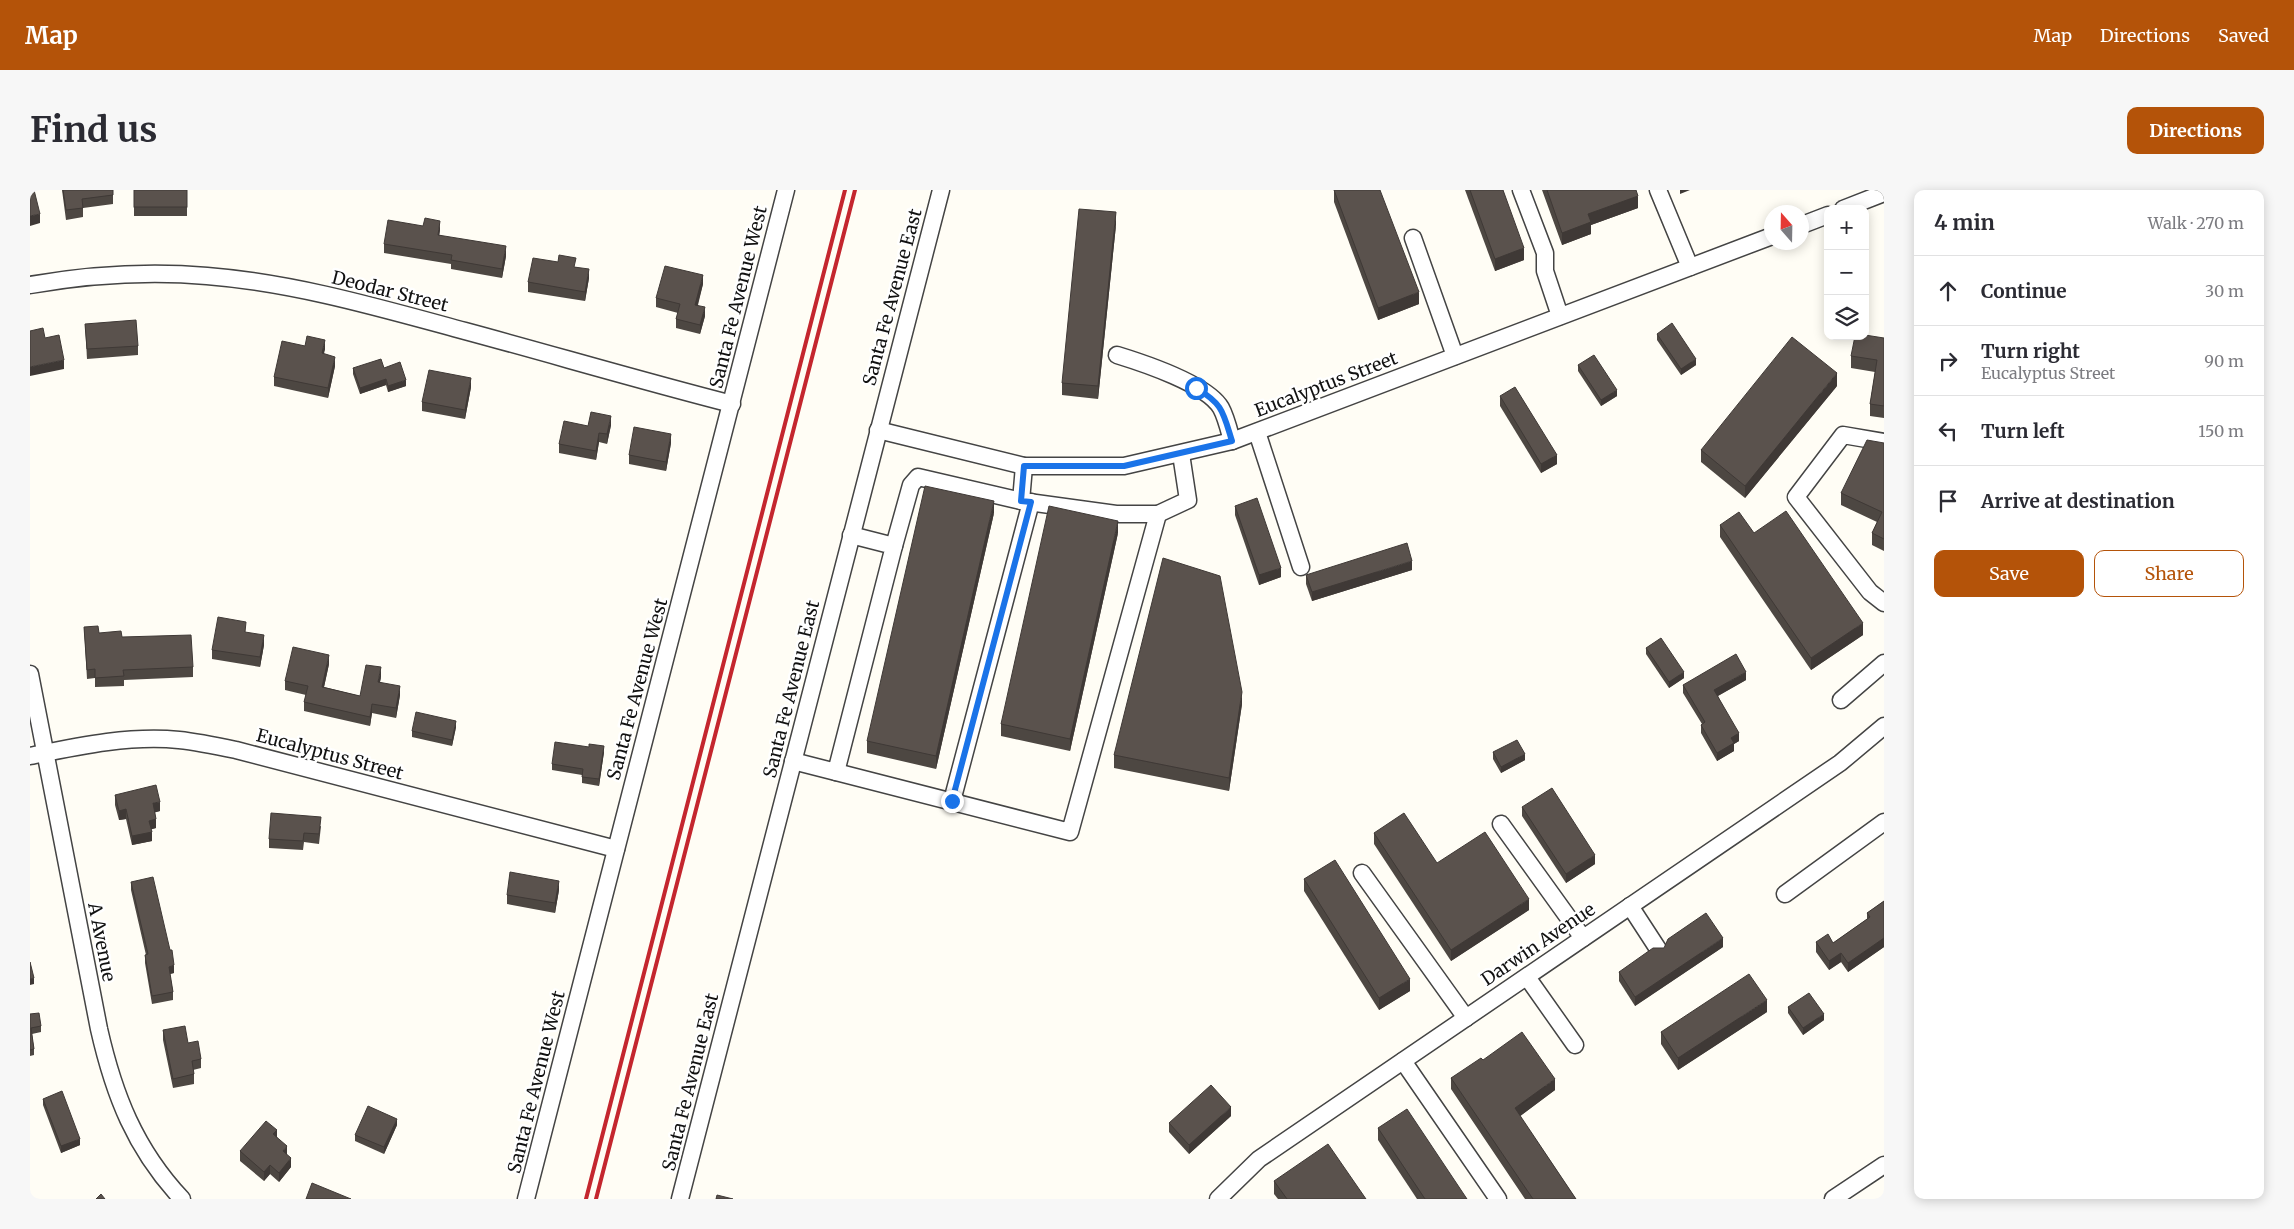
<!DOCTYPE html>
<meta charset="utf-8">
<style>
:root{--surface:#fff;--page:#f7f7f7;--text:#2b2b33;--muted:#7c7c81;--line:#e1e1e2;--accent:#b45309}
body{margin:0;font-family:Merriweather,serif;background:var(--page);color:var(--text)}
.controls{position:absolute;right:15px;top:15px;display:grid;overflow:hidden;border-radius:10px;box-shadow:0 2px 12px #0003}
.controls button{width:45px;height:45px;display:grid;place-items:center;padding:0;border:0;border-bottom:1px solid var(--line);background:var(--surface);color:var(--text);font:25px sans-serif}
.compass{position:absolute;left:1734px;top:15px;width:45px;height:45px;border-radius:50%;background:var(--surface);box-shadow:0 2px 12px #0003;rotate:340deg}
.stop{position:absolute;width:15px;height:15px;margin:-11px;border:4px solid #1a73e8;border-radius:50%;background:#fff}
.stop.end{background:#1a73e8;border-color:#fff;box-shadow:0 1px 5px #0008}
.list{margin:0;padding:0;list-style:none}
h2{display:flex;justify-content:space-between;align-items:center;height:65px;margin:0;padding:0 20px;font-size:21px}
h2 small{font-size:16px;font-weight:400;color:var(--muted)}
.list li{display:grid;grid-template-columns:32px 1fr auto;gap:15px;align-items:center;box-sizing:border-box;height:70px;padding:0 20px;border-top:1px solid var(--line)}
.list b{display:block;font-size:19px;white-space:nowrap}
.list p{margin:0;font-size:16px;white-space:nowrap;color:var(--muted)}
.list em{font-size:16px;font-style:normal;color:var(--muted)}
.actions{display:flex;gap:10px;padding:15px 20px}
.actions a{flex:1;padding:11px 0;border:1px solid var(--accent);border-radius:10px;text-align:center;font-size:18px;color:var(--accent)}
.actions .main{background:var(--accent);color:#fff}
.icon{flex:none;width:28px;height:28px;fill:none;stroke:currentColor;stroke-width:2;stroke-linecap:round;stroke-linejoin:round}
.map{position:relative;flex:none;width:1854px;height:1009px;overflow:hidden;border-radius:10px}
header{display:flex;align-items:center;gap:30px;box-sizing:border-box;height:70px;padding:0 25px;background:var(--accent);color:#fff}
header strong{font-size:24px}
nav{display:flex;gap:28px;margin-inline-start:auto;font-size:18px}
.intro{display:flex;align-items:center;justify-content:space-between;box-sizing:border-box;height:120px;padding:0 30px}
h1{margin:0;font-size:35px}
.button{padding:12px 22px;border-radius:10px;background:var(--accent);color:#fff;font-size:18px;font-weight:700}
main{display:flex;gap:30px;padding:0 30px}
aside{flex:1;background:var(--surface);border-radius:10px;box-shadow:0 2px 12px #0003}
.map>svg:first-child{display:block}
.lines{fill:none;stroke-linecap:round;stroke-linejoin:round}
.minor-casing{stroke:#444;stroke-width:19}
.minor{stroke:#fff;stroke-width:16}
.rail{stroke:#c4262e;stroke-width:4}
.wall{fill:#4d4742}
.shaded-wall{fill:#3f3936}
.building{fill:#5a524d;stroke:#3f3936}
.route{stroke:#1a73e8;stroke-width:6}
.labels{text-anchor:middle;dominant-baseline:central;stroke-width:5;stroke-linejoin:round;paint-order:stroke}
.street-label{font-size:18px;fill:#111;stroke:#fff}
</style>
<header>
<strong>Map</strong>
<nav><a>Map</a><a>Directions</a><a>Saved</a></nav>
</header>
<div class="intro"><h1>Find us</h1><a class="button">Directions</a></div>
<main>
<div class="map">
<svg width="1854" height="1009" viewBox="0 0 1854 1009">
<rect width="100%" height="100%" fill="#fffdf5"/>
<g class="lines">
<!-- minor casing -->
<g class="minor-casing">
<g id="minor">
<path d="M1491,0L1515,63V81L1530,126"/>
<path d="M1628,0L1660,77"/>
<path d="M1813,19L1854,3"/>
<path d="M1772,35L1798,25"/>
<path d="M1383,48L1425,166"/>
<path d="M0,95C58,85 118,81 177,86C265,93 350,118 435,141C524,165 612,191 702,214"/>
<path d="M1087,165C1113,173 1177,194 1191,218C1196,227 1199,240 1202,251"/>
<path d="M848,240L994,276H1094L1202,251L1742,46"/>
<path d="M1227,242L1271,377"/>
<path d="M1854,252L1813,245L1766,307L1840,402L1854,413"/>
<path d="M994,276L991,311L1086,324H1128L1158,310L1151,264"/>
<path d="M864,356L881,295L888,287L991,311"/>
<path d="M0,484L69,839C84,905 105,959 152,1009"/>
<path d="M1811,510L1854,473"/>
<path d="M0,566C49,556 100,545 149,550C168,552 187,556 206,560L586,659"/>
<path d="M763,571L806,582L864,356L821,345"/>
<path d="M806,582L1040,642L1128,324"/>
<path d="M922,611L1001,312"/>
<path d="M1471,634L1553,748"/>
<path d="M1332,683L1436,828"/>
<path d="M1755,704L1854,632"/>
<path d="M1600,716L1628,759"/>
<path d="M1497,787L1545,855"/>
<path d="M1373,871L1468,1009"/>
<path d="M496,1009L756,0"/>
<path d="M650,1009L911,0"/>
<path d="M1188,1009L1229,969L1810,573L1854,536"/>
<path d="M1803,1009L1854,975"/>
</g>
</g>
<!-- minor -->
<use href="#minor" class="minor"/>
<!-- rail -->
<g class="rail">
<path d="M556,1009L815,0"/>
<path d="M566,1009L825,0"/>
</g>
</g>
<!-- wall -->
<g class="wall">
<path d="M32,0H83V14L53,18V27L36,30Z"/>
<rect x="104" y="0" width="53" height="26"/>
<path d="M1304,0L1389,114L1348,130L1304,12Z"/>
<path d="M1435,0H1473L1494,70L1465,81Z"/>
<path d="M1512,0H1606L1608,18L1561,35V44L1532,55Z"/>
<path d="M1086,35L1068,209L1032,205V193Z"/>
<path d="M410,40L409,45L476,66L472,88L421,79V74L354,63V54Z"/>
<path d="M546,77L559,88L555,111L498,102V92Z"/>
<path d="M673,94L668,115L675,126L670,144L646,138V129L648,123L626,117V108Z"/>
<path d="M55,134L108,156V165L57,169Z"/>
<path d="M1627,144L1666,175L1651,185L1627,150Z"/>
<path d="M1854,148V228L1840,226V214L1845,182L1821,178V166Z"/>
<path d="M275,156L295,159L293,164L305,176L298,208L244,196V187Z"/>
<path d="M1548,175L1587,206L1571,216L1548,181Z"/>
<path d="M323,178H354L376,196L358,202L356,195L330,204L323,184Z"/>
<path d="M1807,196L1715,308L1671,272V260Z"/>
<path d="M441,197L435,229L392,221V212Z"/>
<path d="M1470,206L1527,274L1511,283L1470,216Z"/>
<path d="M581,235L577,254L569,252L566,270L529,263V254L558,236Z"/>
<path d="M641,253L636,281L599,274V265Z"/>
<path d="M1854,253V361L1842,355V343L1847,332L1811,315V303Z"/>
<path d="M1205,316L1251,387L1229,395L1205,325Z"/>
<path d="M964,323L906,579L837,563V551Z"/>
<path d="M1690,335L1724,343L1833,445L1781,480L1690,347Z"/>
<path d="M1088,343L1040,561L971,546V534Z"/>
<path d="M1382,380L1282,411L1276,394V385Z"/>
<path d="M54,437L69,443L92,447L163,477V487L94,490V496L65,497V488L57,489Z"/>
<path d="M216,443L234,455L230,477L182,469V460Z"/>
<path d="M1616,458L1654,488L1639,498L1616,464Z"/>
<path d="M299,474L294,497L330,506L351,487L350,492L370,505L366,528L342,523L340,536L274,521V512L276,505L255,500V491Z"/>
<path d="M1716,490L1688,506L1709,551L1704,554V561L1687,571L1671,543V535L1672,534L1653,503V495Z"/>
<path d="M1212,514L1199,601L1084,578V565Z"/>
<path d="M426,537L422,556L382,547V541Z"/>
<path d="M574,562L569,596L552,593V585L522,580V574Z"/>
<path d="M1463,562L1495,570L1471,583L1463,569Z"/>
<path d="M85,605L130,621L125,622L126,638L121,639L122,651L102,655L96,629L89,630L85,615Z"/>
<path d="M1492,617L1565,674L1536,693L1492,626Z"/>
<path d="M291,636L289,654L274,652L273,660L239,658V649Z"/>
<path d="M1344,643L1407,673L1499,720L1421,771L1344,654Z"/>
<path d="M1274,689L1380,801L1349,820L1274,701Z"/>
<path d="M101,692L144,783L140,784L143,802V810L122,814L115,773V765H116L101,700Z"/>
<path d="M529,700L525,723L477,714V705Z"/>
<path d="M1854,711V757L1818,782L1811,772L1799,780L1786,762V752L1803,753L1837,729V723Z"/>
<path d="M1693,757L1605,816L1589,791V782Z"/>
<path d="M1758,817L1794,830L1773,845L1758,823Z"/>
<path d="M1737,822L1648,880L1631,854V842Z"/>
<path d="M0,824L11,836V842L2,844L4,859V865L0,866Z"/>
<path d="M133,840L171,869V878L163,880L164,884V894L143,898L133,850Z"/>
<path d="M1453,870L1525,900L1490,926L1546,1009H1495L1421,899V888Z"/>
<path d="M13,909L50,955L31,963L13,915Z"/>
<path d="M1201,926L1159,964L1139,942V933Z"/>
<path d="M367,935L354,964L325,951V945Z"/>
<path d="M1348,938L1437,1009H1387L1348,950Z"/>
<path d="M247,947L257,965L261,977L249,992L240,984L234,991L210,971V961Z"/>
<path d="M1244,991L1336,1009H1248L1244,1004Z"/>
</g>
<!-- shaded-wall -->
<g class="shaded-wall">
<path d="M1650,0H1660L1650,4Z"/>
<path d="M1608,6V18L1561,35V44L1532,55V43L1558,24Z"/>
<path d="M1086,22V35L1068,209V196Z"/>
<path d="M10,24V33L0,36V26Z"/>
<path d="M410,31V40L408,54V45Z"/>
<path d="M476,56V66L472,88V79Z"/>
<path d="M1494,58V70L1465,81V69Z"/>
<path d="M559,79V88L555,111V102Z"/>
<path d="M673,85V94L665,124V115Z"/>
<path d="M1389,102V114L1348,130V118Z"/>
<path d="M675,117V126L670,144V135Z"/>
<path d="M295,150V159L292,173V163Z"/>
<path d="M305,167V176L298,208V198Z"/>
<path d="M1666,169V175L1651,185V179Z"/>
<path d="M34,170V179L0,186V177Z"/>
<path d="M1807,183V196L1715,308V296Z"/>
<path d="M441,188V197L435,229V220Z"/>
<path d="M356,189V195L330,204V198Z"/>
<path d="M376,190V196L358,202V196Z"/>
<path d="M1587,200V206L1571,216V210Z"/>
<path d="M581,226V235L577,254V244Z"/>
<path d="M569,243V252L566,270V261Z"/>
<path d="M641,244V253L636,281V272Z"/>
<path d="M1527,265V274L1511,283V274Z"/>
<path d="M964,311V323L906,579V566Z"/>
<path d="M1088,331V343L1040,561V549Z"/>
<path d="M1382,371V380L1282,411V402Z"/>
<path d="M1251,378V387L1229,395V385Z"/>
<path d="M1833,433V445L1781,480V468Z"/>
<path d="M234,445V455L230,477V467Z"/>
<path d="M299,465V474L292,506V497Z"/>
<path d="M351,477V487L348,501V492Z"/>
<path d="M1654,482V488L1639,498V492Z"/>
<path d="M1716,482V490L1684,508V500Z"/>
<path d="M370,496V505L366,528V518Z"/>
<path d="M1212,502V514L1199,601V588Z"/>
<path d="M342,514V523L340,536V527Z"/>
<path d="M426,531V537L422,556V550Z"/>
<path d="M1709,543V551L1704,554V561L1687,571V563L1701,548Z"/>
<path d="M574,556V562L569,596V589Z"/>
<path d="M1495,564V570L1471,583V577Z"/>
<path d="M130,612V621L123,623V613Z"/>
<path d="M96,619V629L89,630V621Z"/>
<path d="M126,629V638L119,640V631Z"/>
<path d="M122,642V651L102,655V646Z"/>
<path d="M1565,665V674L1536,693V684Z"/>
<path d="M529,691V700L525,723V713Z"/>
<path d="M1499,709V720L1421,771V760Z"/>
<path d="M1693,748V757L1605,816V807Z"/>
<path d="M1854,748V757L1818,782V773Z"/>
<path d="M1811,763V772L1799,780V771Z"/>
<path d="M144,775V783L139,784V777Z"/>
<path d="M4,788V794L0,795V789Z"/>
<path d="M1380,789V801L1349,820V808Z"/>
<path d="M1737,810V822L1648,880V868Z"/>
<path d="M1794,824V830L1773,845V838Z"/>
<path d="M1525,889V900L1485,930V918Z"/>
<path d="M1201,917V926L1159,964V955Z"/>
<path d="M367,929V935L354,964V957Z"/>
<path d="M247,940V950L243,944Z"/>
<path d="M50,949V955L31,963V956Z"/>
<path d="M257,956V965L253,961Z"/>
<path d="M261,968V977L249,992V983Z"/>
<path d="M240,975V984L234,991V982Z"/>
</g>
<!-- building -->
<g class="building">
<path d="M0,0H4L10,24L0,26Z"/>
<path d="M33,0H83V5L52,9L53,18L36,20Z"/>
<rect x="104" y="0" width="53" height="17"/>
<path d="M1304,0H1350L1389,102L1348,118Z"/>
<path d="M1440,0H1473L1494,58L1465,69Z"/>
<path d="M1517,0H1606L1608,6L1558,24L1561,32L1532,43Z"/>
<path d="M1049,19L1086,22L1068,196L1032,193Z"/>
<path d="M395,28L410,31L408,45L476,56L472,79L421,70L422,65L354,54L358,30L393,36Z"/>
<path d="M529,65L546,68L544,77L559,79L555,102L498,92L503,68L528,72Z"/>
<path d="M635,76L673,85L665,115L675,117L670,135L646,129L650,114L626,108Z"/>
<path d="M106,130L108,156L57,159L55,134Z"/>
<path d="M1642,133L1666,169L1651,179L1627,144Z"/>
<path d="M13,138L15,148L29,145L34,170L0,177V141Z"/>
<path d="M1835,145L1854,148V216L1840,214L1847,170L1821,166L1825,146H1835Z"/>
<path d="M277,146L295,150L292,163L305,167L298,198L244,187L252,151L275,156Z"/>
<path d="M1762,147L1807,183L1715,296L1671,260Z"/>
<path d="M1564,165L1587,200L1571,210L1548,175Z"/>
<path d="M351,169L354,178L370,172L376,190L358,196L356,189L330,198L323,178Z"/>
<path d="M399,180L441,188L435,220L392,212Z"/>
<path d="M1485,197L1527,265L1511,274L1470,206Z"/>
<path d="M561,222L581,226L577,244L569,243L566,261L529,254L534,231L558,236Z"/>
<path d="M604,237L641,244L636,272L599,265Z"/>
<path d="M1837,250L1854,253V349L1842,343L1852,322L1811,303Z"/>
<path d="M895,296L964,311L906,566L837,551Z"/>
<path d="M1227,308L1251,378L1229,385L1205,316Z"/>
<path d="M1019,316L1088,331L1040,549L971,534Z"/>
<path d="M1756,321L1833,433L1781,468L1690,335L1709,322L1724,343Z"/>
<path d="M1377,353L1382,371L1282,402L1276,385Z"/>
<path d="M1133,368L1190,386L1212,502L1199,588L1084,565Z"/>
<path d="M188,427L216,432L215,442L234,445L230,467L182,460Z"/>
<path d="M68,436L69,443L91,441L92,447L161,445L163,477L93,480L94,486L65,488V479L57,480L54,437Z"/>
<path d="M1631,448L1654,482L1639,492L1616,458Z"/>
<path d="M263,457L299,465L292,497L330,506L336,475L351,477L348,492L370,496L366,518L342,514L340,527L274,512L278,496L255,491Z"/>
<path d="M1706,464L1716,482L1684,500L1709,543L1701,548L1704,553L1687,563L1671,535L1675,532L1653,495Z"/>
<path d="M386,522L426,531L422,550L382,541Z"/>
<path d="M1487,550L1495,564L1471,577L1463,562Z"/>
<path d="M525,552L559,557V554L574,556L569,589L552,587L553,579L522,574Z"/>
<path d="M126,595L130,612L123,613L126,629L119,631L122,642L102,646L96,619L89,621L85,605Z"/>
<path d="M1522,598L1565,665L1536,684L1492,617Z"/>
<path d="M241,623L291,627L289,644L274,643L273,651L239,649Z"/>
<path d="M1374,623L1407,673L1455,642L1499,709L1421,760L1344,643Z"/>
<path d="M1305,670L1380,789L1349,808L1274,689Z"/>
<path d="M480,682L529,691L525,713L477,705Z"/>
<path d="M123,687L140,760H142L144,775L139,777L143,802L122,806L115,765L118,764L101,692Z"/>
<path d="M1854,711V748L1818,773L1811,763L1799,771L1786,752L1798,744L1803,753L1840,727L1837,723Z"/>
<path d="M1676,723L1693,748L1605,807L1589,782L1623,758H1634L1638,749Z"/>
<path d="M0,772L4,788L0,789Z"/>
<path d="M1719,784L1737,810L1648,868L1631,842Z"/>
<path d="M1779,803L1794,824L1773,838L1758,817Z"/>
<path d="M9,823L11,836L1,838L4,859L0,860V824Z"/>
<path d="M155,836L158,853L168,851L171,869L162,871L164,884L143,889L133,840Z"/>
<path d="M1492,842L1525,889L1485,918L1546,1009H1503L1421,888L1451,868L1453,870Z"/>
<path d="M1181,895L1201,917L1159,955L1139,933Z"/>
<path d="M32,901L50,949L31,956L13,909Z"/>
<path d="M338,916L367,929L354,957L325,945Z"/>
<path d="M1377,919L1437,1009H1395L1348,938Z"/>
<path d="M236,931L247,940L243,944L257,956L253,961L261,968L249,983L240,975L234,982L210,961Z"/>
<path d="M1298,954L1336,1009H1257L1244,991Z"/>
<path d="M282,993L321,1009H276Z"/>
<path d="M71,1004L75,1009H66Z"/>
<path d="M687,1005L703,1009H686Z"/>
</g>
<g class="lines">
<!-- route -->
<path class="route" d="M922,611L1001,312L991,311L994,276H1094L1202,251C1193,222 1193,214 1166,198"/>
</g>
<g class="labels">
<!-- street labels -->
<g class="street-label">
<text transform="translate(360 101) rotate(14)">Deodar Street</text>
<text transform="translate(708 107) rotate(-76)">Santa Fe Avenue West</text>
<text transform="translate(862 107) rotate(-75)">Santa Fe Avenue East</text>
<text transform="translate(1296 194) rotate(-21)">Eucalyptus Street</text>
<text transform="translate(607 499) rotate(-75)">Santa Fe Avenue West</text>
<text transform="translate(761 499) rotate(-76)">Santa Fe Avenue East</text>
<text transform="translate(300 564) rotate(15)">Eucalyptus Street</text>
<text transform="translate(72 752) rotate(79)">A Avenue</text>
<text transform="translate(1508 754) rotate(-34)">Darwin Avenue</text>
<text transform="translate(506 892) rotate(-76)">Santa Fe Avenue West</text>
<text transform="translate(660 892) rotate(-76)">Santa Fe Avenue East</text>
</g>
</g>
</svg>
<div class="controls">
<button>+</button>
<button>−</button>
<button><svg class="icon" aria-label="layers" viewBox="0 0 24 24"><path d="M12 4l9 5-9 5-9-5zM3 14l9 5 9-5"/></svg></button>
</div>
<svg class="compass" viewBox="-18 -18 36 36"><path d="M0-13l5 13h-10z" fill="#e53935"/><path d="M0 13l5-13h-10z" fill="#7c7c81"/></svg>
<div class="stop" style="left:1166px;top:198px"></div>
<div class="stop end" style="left:922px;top:611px"></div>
</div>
<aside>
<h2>4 min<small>Walk · 270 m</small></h2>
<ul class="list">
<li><svg class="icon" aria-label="ahead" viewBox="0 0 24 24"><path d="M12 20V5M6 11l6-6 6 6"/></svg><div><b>Continue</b></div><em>30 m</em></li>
<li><svg class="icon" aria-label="right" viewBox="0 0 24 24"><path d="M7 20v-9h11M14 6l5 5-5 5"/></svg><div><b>Turn right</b><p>Eucalyptus Street</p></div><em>90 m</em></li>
<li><svg class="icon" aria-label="left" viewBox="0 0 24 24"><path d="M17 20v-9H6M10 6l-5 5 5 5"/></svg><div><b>Turn left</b></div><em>150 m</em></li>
<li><svg class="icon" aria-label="arrive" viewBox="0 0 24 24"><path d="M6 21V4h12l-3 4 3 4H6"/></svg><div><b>Arrive at destination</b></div></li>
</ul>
<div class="actions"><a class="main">Save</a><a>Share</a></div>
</aside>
</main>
